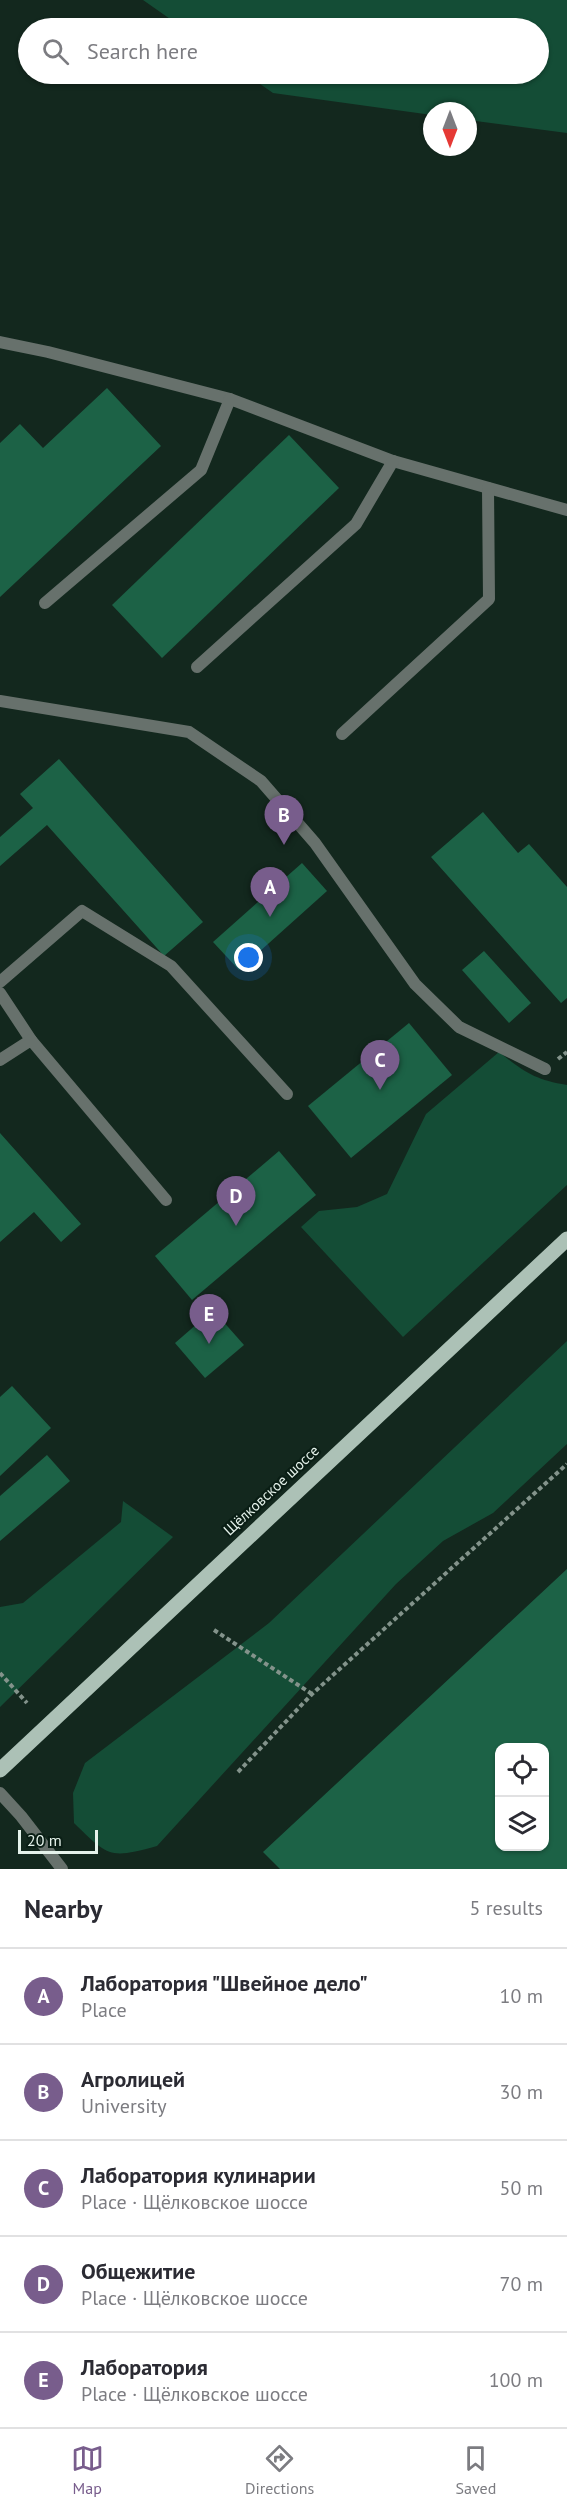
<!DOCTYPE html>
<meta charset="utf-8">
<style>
:root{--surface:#fff;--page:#f2f2f3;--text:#2b2b33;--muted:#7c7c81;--line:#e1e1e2;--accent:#785d8c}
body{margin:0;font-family:"PT Sans",sans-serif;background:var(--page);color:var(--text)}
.controls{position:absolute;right:18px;bottom:18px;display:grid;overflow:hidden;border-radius:12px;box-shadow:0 2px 4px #0004}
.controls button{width:54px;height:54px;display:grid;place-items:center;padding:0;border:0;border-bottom:2px solid var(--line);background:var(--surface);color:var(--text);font:30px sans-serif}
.compass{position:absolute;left:423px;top:102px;width:54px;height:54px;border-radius:50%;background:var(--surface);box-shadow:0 2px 4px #0004;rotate:180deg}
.scale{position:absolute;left:18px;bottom:15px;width:80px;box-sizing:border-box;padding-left:6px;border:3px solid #e5f2eb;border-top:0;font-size:16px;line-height:21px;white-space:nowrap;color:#e5f2eb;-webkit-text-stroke:4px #0a1e15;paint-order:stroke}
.you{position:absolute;left:249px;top:958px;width:21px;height:21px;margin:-15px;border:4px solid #fff;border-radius:50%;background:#1a73e8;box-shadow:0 0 0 9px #1a73e833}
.badge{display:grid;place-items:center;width:39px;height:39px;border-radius:50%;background:var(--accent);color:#fff;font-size:20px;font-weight:700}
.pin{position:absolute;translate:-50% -50px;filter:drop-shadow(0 2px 3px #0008)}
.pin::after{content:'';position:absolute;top:32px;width:21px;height:18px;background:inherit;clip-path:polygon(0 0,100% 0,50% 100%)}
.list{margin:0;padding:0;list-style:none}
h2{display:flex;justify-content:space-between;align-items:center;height:78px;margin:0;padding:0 24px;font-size:26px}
h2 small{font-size:20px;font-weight:400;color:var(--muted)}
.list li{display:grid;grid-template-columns:39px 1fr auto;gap:18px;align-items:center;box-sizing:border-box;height:96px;padding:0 24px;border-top:2px solid var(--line)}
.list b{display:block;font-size:22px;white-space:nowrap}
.list p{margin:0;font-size:20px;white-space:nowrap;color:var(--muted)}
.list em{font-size:20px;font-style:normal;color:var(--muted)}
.icon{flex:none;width:33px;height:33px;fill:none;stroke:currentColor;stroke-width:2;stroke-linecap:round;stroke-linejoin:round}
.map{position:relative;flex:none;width:567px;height:1869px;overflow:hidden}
.search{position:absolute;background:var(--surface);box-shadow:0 2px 4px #0004;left:18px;right:18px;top:18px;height:66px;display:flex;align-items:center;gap:15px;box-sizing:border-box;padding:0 21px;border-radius:33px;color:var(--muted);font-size:22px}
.sheet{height:558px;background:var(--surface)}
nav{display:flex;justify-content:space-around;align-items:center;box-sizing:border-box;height:84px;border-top:2px solid var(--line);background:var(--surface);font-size:16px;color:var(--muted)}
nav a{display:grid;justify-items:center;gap:3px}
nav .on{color:var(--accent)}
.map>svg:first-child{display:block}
.green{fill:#144d36}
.building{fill:#1c6246;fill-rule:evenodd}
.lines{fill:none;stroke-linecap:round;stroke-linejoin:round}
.path{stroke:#83938b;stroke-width:4;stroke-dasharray:4.5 3;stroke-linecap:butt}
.service{stroke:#67716c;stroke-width:12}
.minor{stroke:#67716c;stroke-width:12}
.primary{stroke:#acc1b6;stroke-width:15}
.labels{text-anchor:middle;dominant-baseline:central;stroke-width:4.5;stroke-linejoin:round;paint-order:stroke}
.street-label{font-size:15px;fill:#e5f2eb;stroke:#0a1e15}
</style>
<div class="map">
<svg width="567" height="1869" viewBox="0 0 567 1869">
<rect width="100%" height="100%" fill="#13281e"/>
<!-- green -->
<g class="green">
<path d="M143,0H567V133L468,120V111H432V115L273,93L246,74H538V28H183Z"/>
<path d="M499,1052C524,1072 535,1080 567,1085V1185L403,1337L301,1227L319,1211L357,1207L387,1194L426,1114Z"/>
<path d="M567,1341V1444L493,1513L443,1541L396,1584L157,1846C109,1859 109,1857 74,1823L73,1793L85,1763L269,1623Z"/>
<path d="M123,1501L173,1537L0,1707V1607L23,1603L121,1522Z"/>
</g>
<!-- building -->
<g class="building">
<path d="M107,388L161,446L0,597V443L20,424L43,448Z"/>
<path d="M289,435L339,488L162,658L112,605Z"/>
<path d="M59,759L203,922L164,956L47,825L0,866V837L33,808L20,794Z"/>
<path d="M483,812L518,853L529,844L567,887V998L561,1003L431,857Z"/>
<path d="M302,863L327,891L239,970L213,942Z"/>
<path d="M484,951L531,1003L509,1023L462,970Z"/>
<path d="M409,1023L452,1075L351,1158L308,1106Z"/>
<path d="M0,1133L81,1224L61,1242L34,1212L0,1242Z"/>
<path d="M279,1151L316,1195L192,1300L155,1256Z"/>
<path d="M213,1310L244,1345L205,1378L175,1343Z"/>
<path d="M12,1386L51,1428L0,1476V1397Z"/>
<path d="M47,1455L70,1481L0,1541V1496Z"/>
<path d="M567,1569V1869H280L263,1852ZM500,1748H544V1846H500Z"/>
</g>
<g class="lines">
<!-- path -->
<g class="path">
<path d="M558,1059L567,1052"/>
<path d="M214,1630L312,1694"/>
<path d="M0,1673L27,1703"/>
<path d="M238,1772L312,1694L567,1464"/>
</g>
<!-- service -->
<g class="service">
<path d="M0,342L48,352L230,399"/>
<path d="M45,603L201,470L230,399L393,461L567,510"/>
<path d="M197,667L356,524L393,461"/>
<path d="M0,701L189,732L261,781L315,843L415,984L459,1027L545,1069"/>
<path d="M342,734L489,599L488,488"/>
<path d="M0,982L82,911L171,966L287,1094"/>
<path d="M0,993L31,1040"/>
<path d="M0,1060L31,1040L166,1200"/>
</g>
<!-- minor -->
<path class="minor" d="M0,1793L21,1816L62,1869"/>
<!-- primary -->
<path class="primary" d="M0,1770L567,1239"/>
</g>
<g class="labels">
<!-- street labels -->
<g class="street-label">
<text transform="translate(271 1490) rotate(-43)">Щёлковское шоссе</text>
</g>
</g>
</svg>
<div class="controls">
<button><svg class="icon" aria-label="locate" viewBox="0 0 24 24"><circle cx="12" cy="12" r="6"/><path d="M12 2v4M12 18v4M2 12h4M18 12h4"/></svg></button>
<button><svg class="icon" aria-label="layers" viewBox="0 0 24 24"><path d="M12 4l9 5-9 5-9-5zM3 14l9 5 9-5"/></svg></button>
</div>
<svg class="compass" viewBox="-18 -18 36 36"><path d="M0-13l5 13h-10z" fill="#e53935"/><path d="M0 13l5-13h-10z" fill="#7c7c81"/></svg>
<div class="scale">20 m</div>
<div class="you"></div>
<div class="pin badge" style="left:270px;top:917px">A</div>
<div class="pin badge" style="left:284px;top:845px">B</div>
<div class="pin badge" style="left:380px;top:1090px">C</div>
<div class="pin badge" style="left:236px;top:1226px">D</div>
<div class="pin badge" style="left:209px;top:1344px">E</div>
<div class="search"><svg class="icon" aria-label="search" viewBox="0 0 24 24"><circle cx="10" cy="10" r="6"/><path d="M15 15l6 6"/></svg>Search here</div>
</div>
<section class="sheet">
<h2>Nearby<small>5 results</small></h2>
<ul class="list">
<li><span class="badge">A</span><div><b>Лаборатория &quot;Швейное дело&quot;</b><p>Place</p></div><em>10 m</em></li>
<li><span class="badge">B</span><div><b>Агролицей</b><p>University</p></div><em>30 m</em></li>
<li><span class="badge">C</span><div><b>Лаборатория кулинарии</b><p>Place · Щёлковское шоссе</p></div><em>50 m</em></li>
<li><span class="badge">D</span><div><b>Общежитие</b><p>Place · Щёлковское шоссе</p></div><em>70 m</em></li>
<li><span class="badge">E</span><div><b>Лаборатория</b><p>Place · Щёлковское шоссе</p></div><em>100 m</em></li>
</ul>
</section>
<nav>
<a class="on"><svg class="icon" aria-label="map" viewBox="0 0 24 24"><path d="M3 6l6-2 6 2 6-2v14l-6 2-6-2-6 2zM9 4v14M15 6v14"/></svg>Map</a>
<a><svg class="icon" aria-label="directions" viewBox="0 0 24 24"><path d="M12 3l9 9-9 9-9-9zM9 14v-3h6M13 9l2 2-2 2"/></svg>Directions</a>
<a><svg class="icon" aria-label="saved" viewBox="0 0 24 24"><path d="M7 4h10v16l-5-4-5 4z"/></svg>Saved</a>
</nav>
